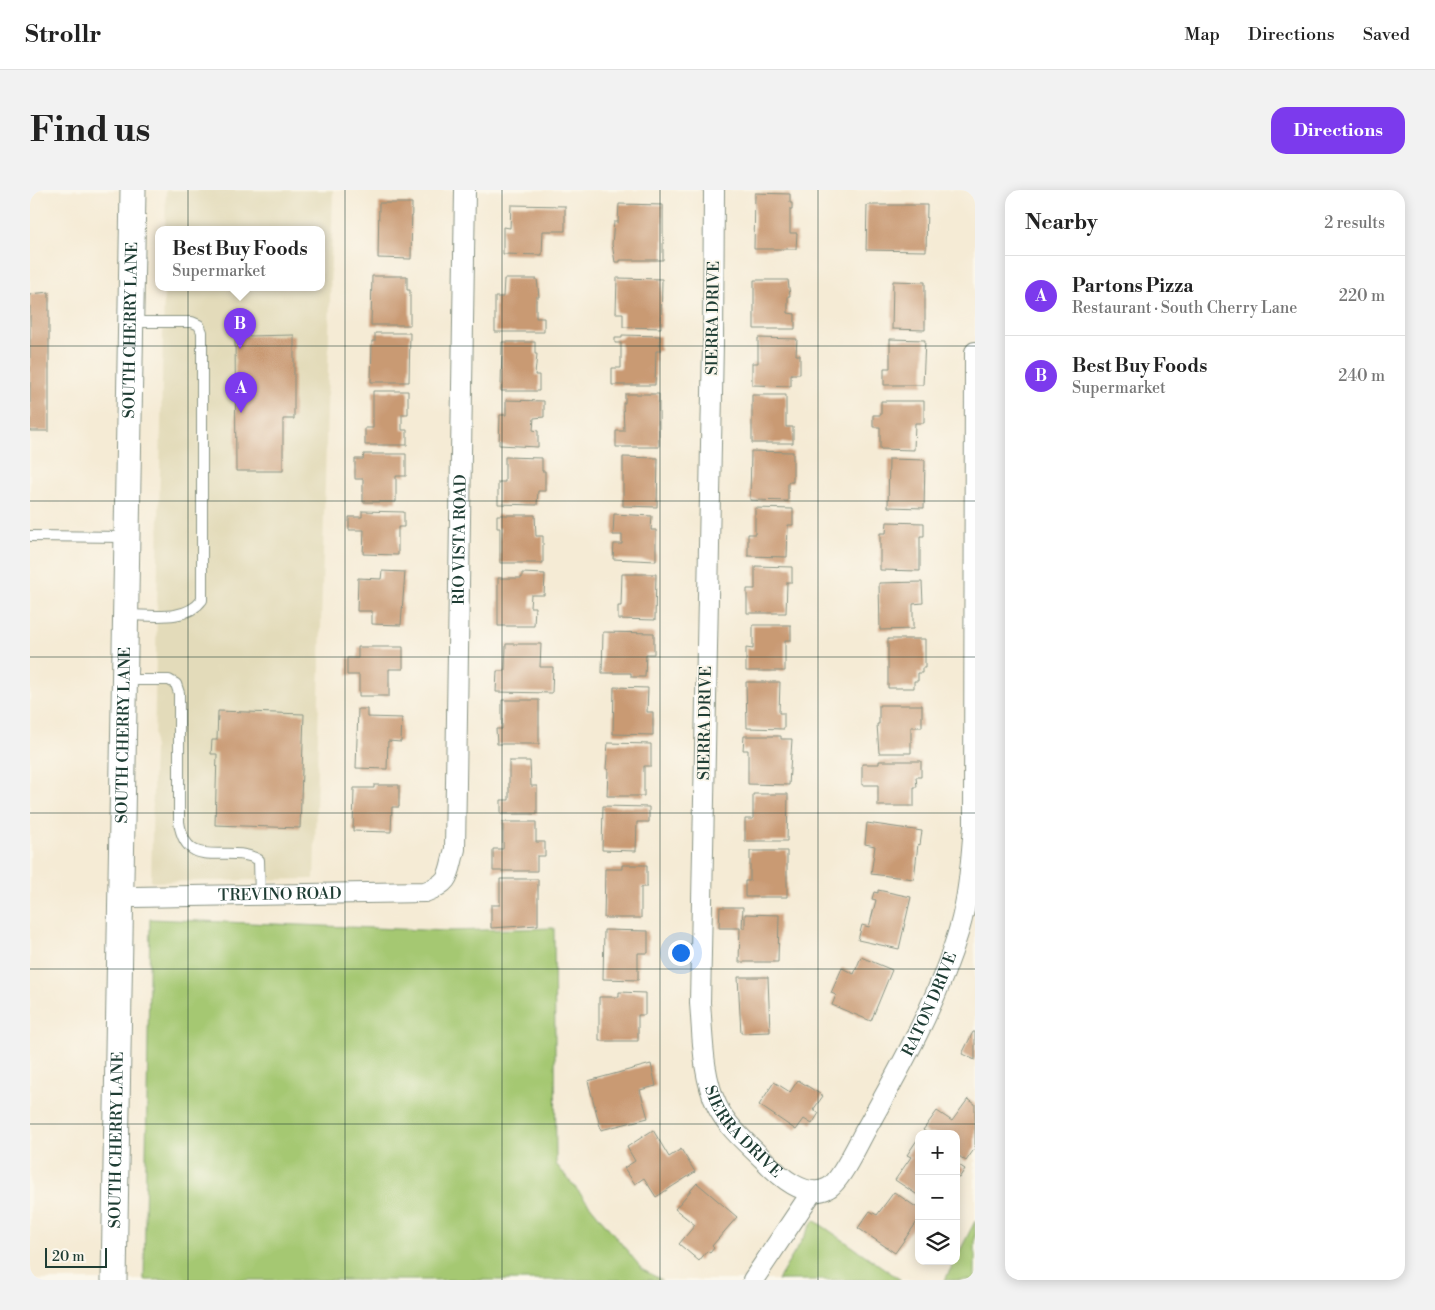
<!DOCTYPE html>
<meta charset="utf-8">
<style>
:root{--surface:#fff;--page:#f2f2f2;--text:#222;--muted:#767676;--line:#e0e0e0;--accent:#7c3aed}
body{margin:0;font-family:"Libre Bodoni",serif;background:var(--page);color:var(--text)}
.controls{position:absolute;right:15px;bottom:15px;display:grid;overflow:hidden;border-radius:10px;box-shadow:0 2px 12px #0003}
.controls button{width:45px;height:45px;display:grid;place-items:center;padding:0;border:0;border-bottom:1px solid var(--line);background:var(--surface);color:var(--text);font:25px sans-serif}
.scale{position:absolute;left:15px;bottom:12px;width:62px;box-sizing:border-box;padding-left:5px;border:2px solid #1f3d34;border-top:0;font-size:14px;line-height:18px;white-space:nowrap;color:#1f3d34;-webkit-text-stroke:4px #fbf7ec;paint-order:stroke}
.you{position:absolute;left:650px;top:762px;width:18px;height:18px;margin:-12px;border:4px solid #fff;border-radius:50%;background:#1a73e8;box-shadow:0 0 0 8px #1a73e833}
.badge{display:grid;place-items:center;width:32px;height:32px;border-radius:50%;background:var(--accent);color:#fff;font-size:16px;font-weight:700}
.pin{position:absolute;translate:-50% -41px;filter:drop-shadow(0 1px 2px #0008)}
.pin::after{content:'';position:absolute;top:26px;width:18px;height:15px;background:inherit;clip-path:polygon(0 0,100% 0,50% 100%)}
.popup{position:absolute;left:125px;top:36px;width:170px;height:65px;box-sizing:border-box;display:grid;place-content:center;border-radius:10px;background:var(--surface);filter:drop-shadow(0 1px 4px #0005);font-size:16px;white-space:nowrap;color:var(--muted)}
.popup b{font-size:19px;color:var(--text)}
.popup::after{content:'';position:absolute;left:50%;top:100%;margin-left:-10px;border:10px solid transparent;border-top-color:var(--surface)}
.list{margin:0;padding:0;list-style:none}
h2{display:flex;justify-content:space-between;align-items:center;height:65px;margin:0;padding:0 20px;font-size:21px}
h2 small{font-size:16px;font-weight:400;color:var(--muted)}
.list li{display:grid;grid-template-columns:32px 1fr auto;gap:15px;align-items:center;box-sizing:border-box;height:80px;padding:0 20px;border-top:1px solid var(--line)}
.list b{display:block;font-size:19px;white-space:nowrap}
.list p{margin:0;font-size:16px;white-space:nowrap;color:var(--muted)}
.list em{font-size:16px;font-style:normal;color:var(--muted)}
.icon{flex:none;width:28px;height:28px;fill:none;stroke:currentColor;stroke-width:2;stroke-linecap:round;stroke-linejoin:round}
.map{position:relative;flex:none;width:945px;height:1090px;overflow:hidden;border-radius:15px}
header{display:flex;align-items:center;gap:30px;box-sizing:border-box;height:70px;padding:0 25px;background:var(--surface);border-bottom:1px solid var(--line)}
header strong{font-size:24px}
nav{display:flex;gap:28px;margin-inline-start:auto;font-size:18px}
.intro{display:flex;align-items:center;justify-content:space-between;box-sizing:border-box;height:120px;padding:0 30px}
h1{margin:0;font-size:35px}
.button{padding:12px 22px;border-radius:15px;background:var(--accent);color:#fff;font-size:18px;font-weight:700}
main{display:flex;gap:30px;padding:0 30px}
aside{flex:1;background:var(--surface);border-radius:15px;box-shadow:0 2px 12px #0003}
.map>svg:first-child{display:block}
.built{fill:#e3dbba}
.green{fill:#a5c872;stroke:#628253}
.building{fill:#c99a73}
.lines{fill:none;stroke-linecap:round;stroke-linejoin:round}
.service-casing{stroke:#8a9484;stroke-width:12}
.minor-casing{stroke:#8a9484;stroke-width:22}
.tertiary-casing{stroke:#8a9484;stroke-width:27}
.service{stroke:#fff;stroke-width:10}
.minor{stroke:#fff;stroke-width:20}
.tertiary{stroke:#fff;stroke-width:25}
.grid{fill:none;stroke:#1f3d34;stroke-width:1;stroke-opacity:0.55}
.labels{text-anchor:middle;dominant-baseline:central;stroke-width:4;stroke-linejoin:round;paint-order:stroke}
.street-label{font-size:16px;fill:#1f3d34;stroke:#fbf7ec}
</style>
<header>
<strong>Strollr</strong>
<nav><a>Map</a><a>Directions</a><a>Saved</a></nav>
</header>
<div class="intro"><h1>Find us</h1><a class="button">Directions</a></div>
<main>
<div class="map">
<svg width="945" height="1090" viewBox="0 0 945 1090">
<rect width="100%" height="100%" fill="#fbf7ec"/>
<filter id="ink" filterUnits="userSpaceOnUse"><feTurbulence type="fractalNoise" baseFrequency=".02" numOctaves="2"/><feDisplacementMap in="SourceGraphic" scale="10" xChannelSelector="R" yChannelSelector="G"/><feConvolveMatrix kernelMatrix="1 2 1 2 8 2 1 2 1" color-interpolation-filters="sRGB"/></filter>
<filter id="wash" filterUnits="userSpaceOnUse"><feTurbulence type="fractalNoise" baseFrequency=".0096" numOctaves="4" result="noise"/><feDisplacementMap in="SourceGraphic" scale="20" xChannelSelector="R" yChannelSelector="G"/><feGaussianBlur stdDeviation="1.12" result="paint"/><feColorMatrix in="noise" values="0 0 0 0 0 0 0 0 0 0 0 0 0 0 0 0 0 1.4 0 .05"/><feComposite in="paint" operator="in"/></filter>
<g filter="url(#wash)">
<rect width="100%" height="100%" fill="#f5ebd5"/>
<!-- built -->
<path class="built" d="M136,0H303L284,689L121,692L134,98H291V40H135Z"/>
<!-- green -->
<g class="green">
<path d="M120,729L418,741L524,738L526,974L613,1080L632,1090H114Z"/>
<path d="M784,1030L871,1090H748Z"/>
<path d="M945,1031V1090H915Z"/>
</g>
<g id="blocks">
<!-- building -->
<g class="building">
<path d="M725,3L760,4V13H762V19H760V43H767L766,59H724Z"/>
<path d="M349,13H382L381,69L348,68Z"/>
<path d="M589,14L633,15V70H590V72H585L582,54L584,32H588Z"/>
<path d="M481,15L535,16V41H513L512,65L473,64V37L480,38Z"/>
<path d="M837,15H897L896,61L836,60Z"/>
<path d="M342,86H377V100H380V135H341Z"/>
<path d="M587,88L632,89L631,138L593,137V123H586Z"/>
<path d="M474,89H507L509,107H506V128H514V142H465V107H473Z"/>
<path d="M724,90H758L760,106H758V123L765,124V139H724Z"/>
<path d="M863,91L895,92V140L862,139Z"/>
<path d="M19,102V241H0V104Z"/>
<path d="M205,143H217V146L264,145V229H253V281H206Z"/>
<path d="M345,143H380L379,192H341L342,151H345Z"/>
<path d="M592,145L630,146V161H626L625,195H582V178H591V153H585V148H592Z"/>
<path d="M728,148L767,149L766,165H770V184H761V196L722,195V173H728Z"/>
<path d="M860,149L895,150L893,195H854V178H860Z"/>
<path d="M472,152H505V164H507L505,185H509V201H471Z"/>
<path d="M343,201H378V224H372V240H377V255H335V238H343Z"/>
<path d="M595,204H629V257H586V241H594L593,213H595Z"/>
<path d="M722,205H756V237H763V253H722Z"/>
<path d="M476,210L514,211V227L504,228L503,240L508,241V257L469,255L470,225H476Z"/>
<path d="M851,211H894V233H885L884,260L850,259V237H843V225H851Z"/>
<path d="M721,261L763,262V292H758V311L720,310Z"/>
<path d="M334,264H376V286H366V312H333V289H325V269H333Z"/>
<path d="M475,267L512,268V281H515V301H508L507,315L468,314V292H475Z"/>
<path d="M593,267L628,268L627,317L593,316Z"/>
<path d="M859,269L895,270L894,318L858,317Z"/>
<path d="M725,318L763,319V335H758L757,367L718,366V344H725Z"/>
<path d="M332,321L374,322V337H368V365L333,364L334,340H319V327H332Z"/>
<path d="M584,324L622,326L621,340H626V371L583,369L584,354H592V345H583Z"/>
<path d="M467,325H505L506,346H513V373H470V338H467Z"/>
<path d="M857,332L894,333V346H890V381L850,380V343H856Z"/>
<path d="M725,376L762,377V392H757L756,423H717V399H725Z"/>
<path d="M352,381L375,382L371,435L342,434V421H327L328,388L351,389Z"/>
<path d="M492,383L515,384L514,405H501L500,417H505L504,436H468V388H492Z"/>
<path d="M592,384H626L625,430L588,429V416H591Z"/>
<path d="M892,392L893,413L883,414V439L850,440L849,393Z"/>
<path d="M723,435H761V450H755V481H716V458L723,459Z"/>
<path d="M573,442L624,443V464H616L615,487H601V483H572Z"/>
<path d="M858,449H895V478H892V483H888V491H884V498H858Z"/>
<path d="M476,454H511L510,477H523L522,503L466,502L467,481H475Z"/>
<path d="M328,457H373V479H359V506H329V485H317V468H328Z"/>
<path d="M716,492H750L749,523H754V539L717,538Z"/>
<path d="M584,497L618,498L617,522H623V545L583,544Z"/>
<path d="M472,510H509V554H467L466,539H472Z"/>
<path d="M849,515H892V537H881V563H849L847,534H849Z"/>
<path d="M328,519H337V527L372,528L371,552L358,551L357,579L326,578Z"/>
<path d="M188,521L274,524L270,638L185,635L187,564H181L182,550H187Z"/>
<path d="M714,546H751V549H762L759,595L718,594V560H713Z"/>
<path d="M578,553L621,554V576H614V606H577L578,579H576Z"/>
<path d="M479,571H500L501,596H507V624H471V610H479Z"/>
<path d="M849,571H891V587H886L887,597H884V616H848V595H832V574H849Z"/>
<path d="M344,595H369V617H362L361,642L323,641L324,598H344Z"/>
<path d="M723,604H758L757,651H715V629H723Z"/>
<path d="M573,616L619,617V632H607L606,661L572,660Z"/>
<path d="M473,632H506V652H515V666H507V681H463V659H473Z"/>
<path d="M837,633L892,641L890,655L888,654L884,689L841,684L845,656L835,654Z"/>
<path d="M720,661H757V707H715V691H720Z"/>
<path d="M592,675H617V697H611V728H574L575,679H592Z"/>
<path d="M470,689H508V735L461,738V715H470Z"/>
<path d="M848,700L881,707L869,759L828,750L832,735L839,737L846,710L842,709L844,702L848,703Z"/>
<path d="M690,717H713L712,738H715V724L749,725L748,772H709L710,738H689Z"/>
<path d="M574,740L618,741V763H608V790L573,789Z"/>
<path d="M831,767L862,780L841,831L802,815L806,805L801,803L812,778L824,784Z"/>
<path d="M708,787H738L740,842L711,843Z"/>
<path d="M589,802L615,803V825H608V851H569V807H589Z"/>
<path d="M943,842H945V870L932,864Z"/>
<path d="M621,874L626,896L610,900L618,928L571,940L558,891Z"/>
<path d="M768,890L793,906L783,920L789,923L782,934L774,929L766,940L729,915L744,892L760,902Z"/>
<path d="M938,909L945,914V958L936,971L926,964V944H898L893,940L907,921L922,931Z"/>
<path d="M623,940L639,967L651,959L665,982L626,1007L614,988L605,994L594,978L605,971L597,957Z"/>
<path d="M889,947V1006L865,990L881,967L877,965Z"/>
<path d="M926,973L935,979L929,988L926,987Z"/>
<path d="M667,993L707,1027L682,1056L684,1058L680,1063L677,1061L669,1071L649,1054L665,1035L645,1019Z"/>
<path d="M864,1002L889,1019V1029L865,1063L828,1038L840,1021L847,1025Z"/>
</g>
</g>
</g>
<g filter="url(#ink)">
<use href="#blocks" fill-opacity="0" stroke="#8a9484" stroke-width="1"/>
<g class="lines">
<!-- service casing -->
<g class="service-casing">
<g id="service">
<path d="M0,346L96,347"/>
<path d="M97,425C121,425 156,432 172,410V142L169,135L162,132H102"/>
<path d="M95,490H139L146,494L149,503V632C157,684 197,652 229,670L230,705"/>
</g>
</g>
<!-- minor casing -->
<g class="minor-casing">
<g id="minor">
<path id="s1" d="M684,0L683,153L670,813C673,847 672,885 687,916C697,937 718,954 734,970C749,986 776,1010 798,998C810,992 828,954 835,941C871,877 908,811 929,740C939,706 941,671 944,636L945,162"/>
<path id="s2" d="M89,705L104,707L395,702C422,692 418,684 425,659L435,0"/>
<path d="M723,1090L782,1002"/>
</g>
</g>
<!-- tertiary casing -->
<g class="tertiary-casing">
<g id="tertiary">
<path id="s3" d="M84,1090L103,0"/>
</g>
</g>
<!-- service -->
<use href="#service" class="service"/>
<!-- minor -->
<use href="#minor" class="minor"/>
<!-- tertiary -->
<use href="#tertiary" class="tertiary"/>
</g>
</g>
<!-- grid -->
<path class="grid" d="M158,0V1090M315,0V1090M472,0V1090M630,0V1090M788,0V1090M0,156H945M0,311H945M0,467H945M0,623H945M0,779H945M0,934H945"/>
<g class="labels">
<!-- street labels -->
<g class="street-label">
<text transform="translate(683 128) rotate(-89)">SIERRA DRIVE</text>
<text stroke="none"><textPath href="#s3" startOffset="950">SOUTH CHERRY LANE</textPath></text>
<text stroke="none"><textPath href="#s2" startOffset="672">RIO VISTA ROAD</textPath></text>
<text transform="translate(675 533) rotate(-89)">SIERRA DRIVE</text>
<text stroke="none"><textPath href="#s3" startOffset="545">SOUTH CHERRY LANE</textPath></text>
<text stroke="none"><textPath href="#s2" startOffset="161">TREVINO ROAD</textPath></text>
<text stroke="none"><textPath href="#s1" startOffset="1276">RATON DRIVE</textPath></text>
<text stroke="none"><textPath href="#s1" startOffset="954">SIERRA DRIVE</textPath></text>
<text stroke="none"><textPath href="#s3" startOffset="140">SOUTH CHERRY LANE</textPath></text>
</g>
</g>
</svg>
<div class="controls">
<button>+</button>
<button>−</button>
<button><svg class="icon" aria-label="layers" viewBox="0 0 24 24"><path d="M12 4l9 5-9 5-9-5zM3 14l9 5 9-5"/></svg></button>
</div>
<div class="scale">20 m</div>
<div class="you"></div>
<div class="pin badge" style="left:211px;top:223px">A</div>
<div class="pin badge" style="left:210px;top:159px">B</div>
<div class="popup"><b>Best Buy Foods</b>Supermarket</div>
</div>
<aside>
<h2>Nearby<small>2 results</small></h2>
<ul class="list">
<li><span class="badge">A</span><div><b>Partons Pizza</b><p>Restaurant · South Cherry Lane</p></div><em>220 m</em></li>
<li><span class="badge">B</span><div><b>Best Buy Foods</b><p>Supermarket</p></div><em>240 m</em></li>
</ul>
</aside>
</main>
